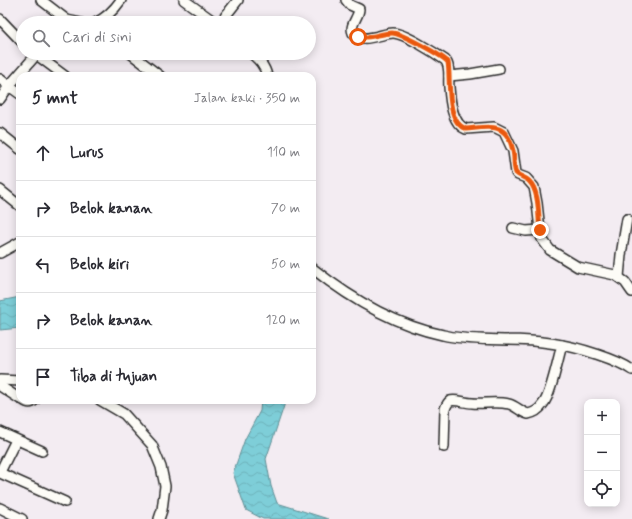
<!DOCTYPE html>
<html lang="id">
<meta charset="utf-8">
<style>
:root{--surface:#fff;--page:#f2f2f3;--text:#2b2b33;--muted:#7c7c81;--line:#e1e1e2}
body{margin:0;font-family:Mynerve,sans-serif;background:var(--page);color:var(--text)}
.controls{position:absolute;right:12px;bottom:12px;display:grid;overflow:hidden;border-radius:8px;box-shadow:0 2px 10px #0003}
.controls button{width:36px;height:36px;display:grid;place-items:center;padding:0;border:0;border-bottom:1px solid var(--line);background:var(--surface);color:var(--text);font:20px sans-serif}
.stop{position:absolute;width:12px;height:12px;margin:-9px;border:3px solid #ea580c;border-radius:50%;background:#fff}
.stop.end{background:#ea580c;border-color:#fff;box-shadow:0 1px 4px #0008}
.list{margin:0;padding:0;list-style:none}
h2{display:flex;justify-content:space-between;align-items:center;height:52px;margin:0;padding:0 16px;font-size:17px}
h2 small{font-size:13px;font-weight:400;color:var(--muted)}
.list li{display:grid;grid-template-columns:26px 1fr auto;gap:12px;align-items:center;box-sizing:border-box;height:56px;padding:0 16px;border-top:1px solid var(--line)}
.list b{display:block;font-size:15px;white-space:nowrap}
.list em{font-size:13px;font-style:normal;color:var(--muted)}
.icon{flex:none;width:22px;height:22px;fill:none;stroke:currentColor;stroke-width:2;stroke-linecap:round;stroke-linejoin:round}
.map{position:relative;flex:none;width:632px;height:519px;overflow:hidden}
.search{position:absolute;background:var(--surface);box-shadow:0 2px 10px #0003;left:16px;top:16px;width:300px;height:44px;display:flex;align-items:center;gap:10px;box-sizing:border-box;padding:0 14px;border-radius:22px;color:var(--muted);font-size:15px}
.panel{position:absolute;background:var(--surface);box-shadow:0 2px 10px #0003;left:16px;top:72px;width:300px;height:332px;border-radius:12px}
.map>svg:first-child{display:block}
.water{fill:url(#water-waves);stroke:#5d8d93}
.lines{fill:none;stroke-linecap:round;stroke-linejoin:round}
.minor-casing{stroke:#2b2b2b;stroke-width:12}
.minor{stroke:#fdfcf7;stroke-width:9}
.route{stroke:#ea580c;stroke-width:5}
</style>
<div class="map">
<svg width="632" height="519" viewBox="0 0 632 519">
<defs>
<pattern id="water-waves" width="16" height="10" patternUnits="userSpaceOnUse"><rect width="16" height="10" fill="#7eced8"/><path d="M0 5q4-4 8 0t8 0" fill="none" stroke="#6db1ba"/></pattern>
</defs>
<rect width="100%" height="100%" fill="#f3ecf2"/>
<filter id="ink" filterUnits="userSpaceOnUse"><feTurbulence type="fractalNoise" baseFrequency=".025" numOctaves="2"/><feDisplacementMap in="SourceGraphic" scale="8" xChannelSelector="R" yChannelSelector="G"/><feConvolveMatrix kernelMatrix="1 2 1 2 8 2 1 2 1" color-interpolation-filters="sRGB"/></filter>
<g filter="url(#ink)">
<!-- water -->
<g class="water">
<path d="M20,297V328L0,330V301Z"/>
<path d="M261,400H286L266,459L271,486L277,503L328,519H263L246,510L233,473L245,439L260,411Z"/>
</g>
<g class="lines">
<!-- minor casing -->
<g class="minor-casing">
<g id="minor">
<path d="M41,0L67,20L81,23"/>
<path d="M184,0L216,23"/>
<path d="M346,0L350,5L359,9C359,17 349,25 353,33C359,45 383,33 393,33C404,33 435,53 445,60C451,66 448,79 449,87C450,101 452,124 466,129L494,127L504,132L513,151L516,173L518,175L526,178L534,187L537,203L540,230L542,239L550,250L578,267L615,275L625,282L632,292"/>
<path d="M0,19L23,43"/>
<path d="M95,23C106,18 114,10 121,0"/>
<path d="M220,23L238,0"/>
<path d="M34,53L65,76"/>
<path d="M130,53L160,76"/>
<path d="M251,53C259,60 265,66 267,76"/>
<path d="M449,76L470,74L499,69"/>
<path d="M0,79L9,86L0,99"/>
<path d="M20,94L9,86L36,55"/>
<path d="M0,133L20,149"/>
<path d="M0,190L20,206"/>
<path d="M513,228L526,231L540,230"/>
<path d="M0,253L20,242"/>
<path d="M312,268C351,299 394,325 443,335C464,340 485,339 507,340C537,340 567,344 596,354C608,358 621,362 632,370"/>
<path d="M619,277L621,255L627,219"/>
<path d="M0,380L20,381"/>
<path d="M0,386L20,399"/>
<path d="M23,400C27,403 31,404 35,400"/>
<path d="M100,400L124,414L152,445L161,467L165,486L162,510L159,519"/>
<path d="M0,432L42,451"/>
<path d="M444,447L445,409C446,406 447,403 450,401C456,399 465,403 472,403C484,404 497,401 509,404C516,406 521,412 528,414C534,413 539,410 543,404C551,395 558,358 562,345"/>
<path d="M0,472L16,440"/>
<path d="M0,473L65,502"/>
<path d="M0,508L22,519"/>
</g>
</g>
<!-- minor -->
<use href="#minor" class="minor"/>
</g>
</g>
<g class="lines" filter="url(#ink)">
<!-- route -->
<path class="route" d="M358,37C370,39 381,33 392,33C401,33 441,55 448,62C451,79 445,122 466,129C489,127 507,121 513,151C515,158 513,166 516,173C520,177 525,177 529,181C540,192 538,215 540,230"/>
</g>
</svg>
<div class="controls">
<button>+</button>
<button>−</button>
<button><svg class="icon" aria-label="locate" viewBox="0 0 24 24"><circle cx="12" cy="12" r="6"/><path d="M12 2v4M12 18v4M2 12h4M18 12h4"/></svg></button>
</div>
<div class="stop" style="left:358px;top:37px"></div>
<div class="stop end" style="left:540px;top:230px"></div>
<div class="search"><svg class="icon" aria-label="search" viewBox="0 0 24 24"><circle cx="10" cy="10" r="6"/><path d="M15 15l6 6"/></svg>Cari di sini</div>
<section class="panel">
<h2>5 mnt<small>Jalan kaki · 350 m</small></h2>
<ul class="list">
<li><svg class="icon" aria-label="ahead" viewBox="0 0 24 24"><path d="M12 20V5M6 11l6-6 6 6"/></svg><div><b>Lurus</b></div><em>110 m</em></li>
<li><svg class="icon" aria-label="right" viewBox="0 0 24 24"><path d="M7 20v-9h11M14 6l5 5-5 5"/></svg><div><b>Belok kanan</b></div><em>70 m</em></li>
<li><svg class="icon" aria-label="left" viewBox="0 0 24 24"><path d="M17 20v-9H6M10 6l-5 5 5 5"/></svg><div><b>Belok kiri</b></div><em>50 m</em></li>
<li><svg class="icon" aria-label="right" viewBox="0 0 24 24"><path d="M7 20v-9h11M14 6l5 5-5 5"/></svg><div><b>Belok kanan</b></div><em>120 m</em></li>
<li><svg class="icon" aria-label="arrive" viewBox="0 0 24 24"><path d="M6 21V4h12l-3 4 3 4H6"/></svg><div><b>Tiba di tujuan</b></div></li>
</ul>
</section>
</div>
